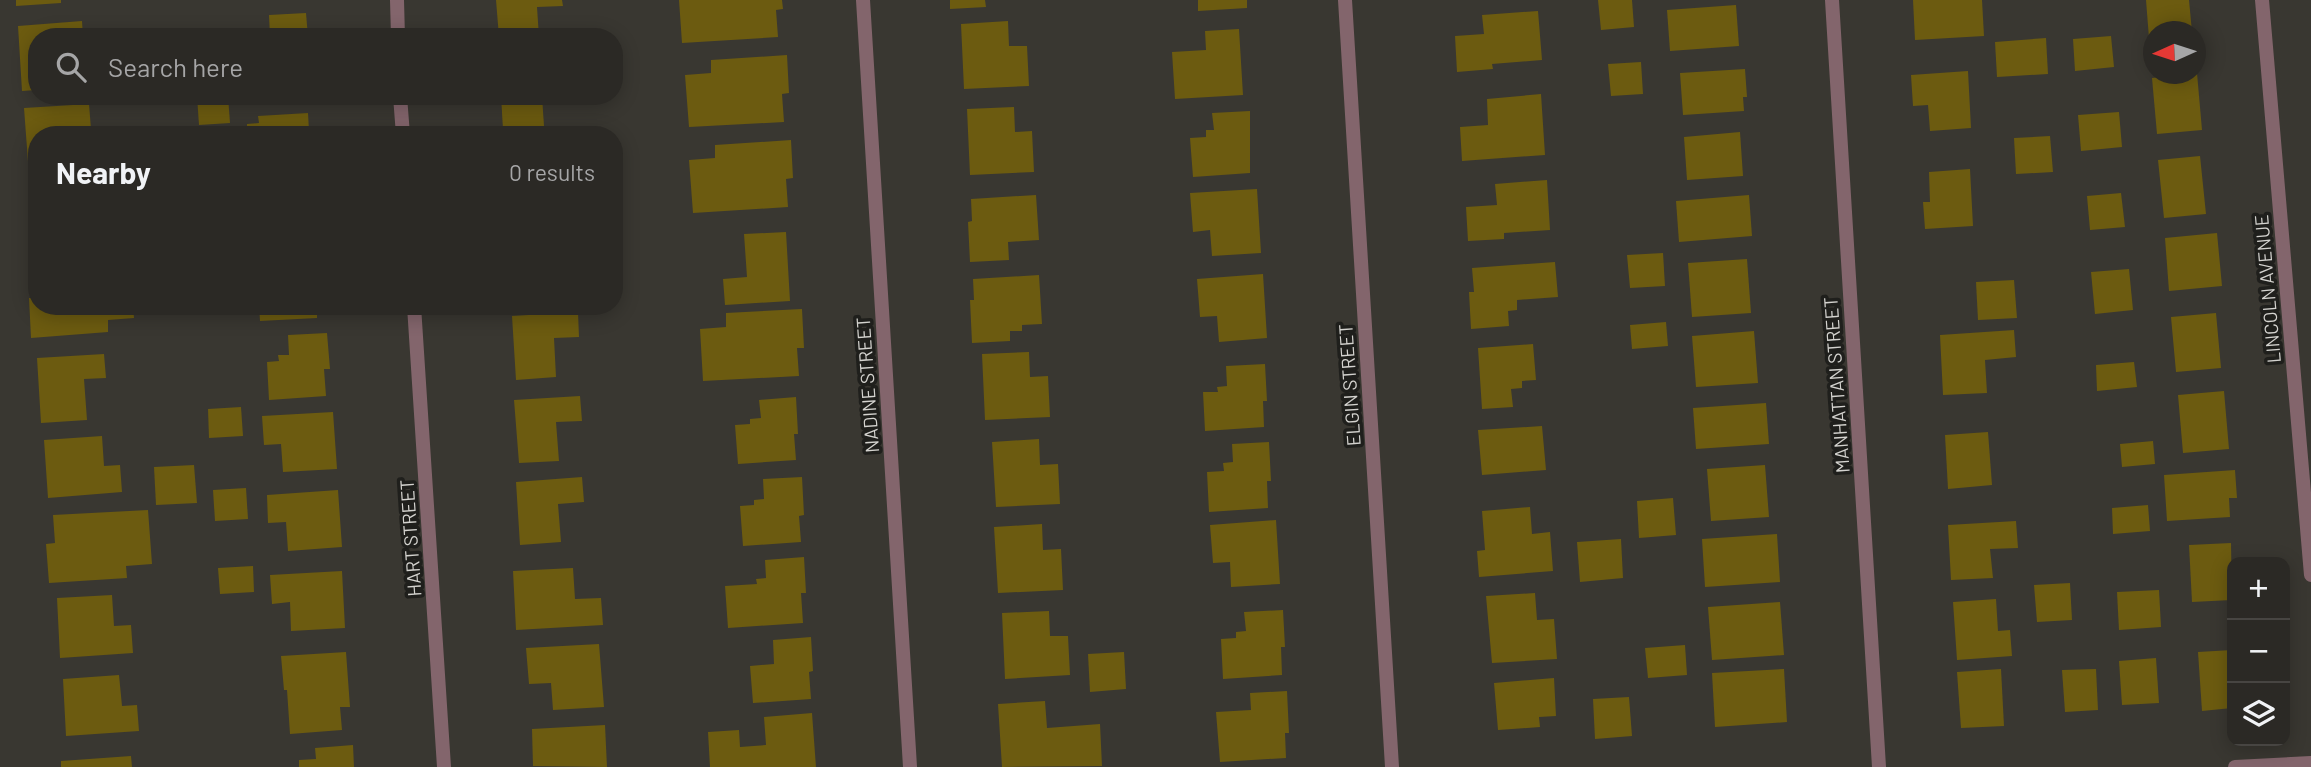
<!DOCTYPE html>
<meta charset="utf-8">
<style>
:root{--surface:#2b2925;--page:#33312d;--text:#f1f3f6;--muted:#a6a6a7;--line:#474542}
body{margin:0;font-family:Barlow,sans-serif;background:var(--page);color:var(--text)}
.controls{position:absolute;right:21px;bottom:21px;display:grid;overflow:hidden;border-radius:14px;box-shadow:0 4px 18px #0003}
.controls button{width:63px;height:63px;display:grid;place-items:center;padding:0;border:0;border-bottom:2px solid var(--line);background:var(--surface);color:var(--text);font:35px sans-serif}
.compass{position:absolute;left:2143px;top:21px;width:63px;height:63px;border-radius:50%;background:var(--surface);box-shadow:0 4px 18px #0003;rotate:267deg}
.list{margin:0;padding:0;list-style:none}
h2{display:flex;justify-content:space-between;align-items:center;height:91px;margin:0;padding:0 28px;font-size:30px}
h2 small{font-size:23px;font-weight:400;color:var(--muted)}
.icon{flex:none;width:38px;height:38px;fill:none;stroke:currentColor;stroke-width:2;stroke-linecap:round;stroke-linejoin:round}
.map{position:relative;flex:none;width:2311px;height:767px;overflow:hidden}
.search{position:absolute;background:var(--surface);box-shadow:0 4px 18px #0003;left:28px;top:28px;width:595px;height:77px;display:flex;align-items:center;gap:18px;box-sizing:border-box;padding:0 24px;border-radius:28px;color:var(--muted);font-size:26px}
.panel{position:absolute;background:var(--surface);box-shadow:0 4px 18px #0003;left:28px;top:126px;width:595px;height:189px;border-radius:28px}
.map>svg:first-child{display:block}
.building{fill:#6c5b10}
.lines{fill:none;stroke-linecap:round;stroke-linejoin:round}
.minor{stroke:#83656c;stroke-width:14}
.tertiary{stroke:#83656c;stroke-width:14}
.labels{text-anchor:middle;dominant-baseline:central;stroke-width:7;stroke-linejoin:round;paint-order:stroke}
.street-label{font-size:19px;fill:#d4d3cf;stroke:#1f1f1c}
</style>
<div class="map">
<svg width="2311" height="767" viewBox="0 0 2311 767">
<rect width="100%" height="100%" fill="#393731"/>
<!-- building -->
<g class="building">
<path d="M16,0H61V3L16,6Z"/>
<path d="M496,0H562L563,6L537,7L539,37H499Z"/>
<path d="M679,0H782L783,9L776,10L778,37L682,43Z"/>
<path d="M950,0H985L986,7L950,9Z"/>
<path d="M1198,0H1247V8L1198,11Z"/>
<path d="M1598,0H1632L1634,27L1601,30Z"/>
<path d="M1913,0H1982L1984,36L1915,40Z"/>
<path d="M2146,0H2189L2192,32H2154V51H2150Z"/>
<path d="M1736,5L1739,46L1670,51L1667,10Z"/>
<path d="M1538,11L1542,60L1492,64L1493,69L1457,72L1455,36L1484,34L1482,15Z"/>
<path d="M306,13L308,37H270L269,15Z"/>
<path d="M82,21L83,37H37V90L22,91L18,26Z"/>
<path d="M1008,21L1009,46H1027L1029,86L964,89L961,24Z"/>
<path d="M1239,29L1243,95L1175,99L1172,52L1206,50L1205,31Z"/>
<path d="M2111,36L2114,67L2075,71L2073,39Z"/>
<path d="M2046,38L2048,74L1997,77L1995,42Z"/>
<path d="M787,55L789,93L782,94L784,122L689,127L685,75L711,73V60Z"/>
<path d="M1641,62L1643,94L1611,96L1608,64Z"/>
<path d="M1745,69L1747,97H1743L1744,111L1683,115L1680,73Z"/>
<path d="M1968,71L1971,128L1930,131L1928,105L1913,106L1911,75Z"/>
<path d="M2197,73L2202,130L2157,134L2152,78Z"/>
<path d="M1541,94L1545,155L1462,161L1460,127L1488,125L1487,99Z"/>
<path d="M197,96H228L230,123L199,125Z"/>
<path d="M501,96H542L544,126L503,129Z"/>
<path d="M89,104L91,129L67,130V135H37V174L29,175L24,108Z"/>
<path d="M1014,107L1015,132L1032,131L1034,172L970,175L967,109Z"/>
<path d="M1250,111V173L1193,177L1190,138L1206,137V130H1214L1212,113Z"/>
<path d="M2119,112L2122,147L2081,151L2078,115Z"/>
<path d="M308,113L309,131H303L304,135H247V124L259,123L258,116Z"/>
<path d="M1740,132L1743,176L1687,180L1684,137Z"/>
<path d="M2050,136L2053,172L2016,174L2014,138Z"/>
<path d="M791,140L793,178L786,179L788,207L693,213L689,160L715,158V145Z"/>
<path d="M2200,156L2206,214L2164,218L2158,160Z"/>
<path d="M1970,169L1973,226L1925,229L1923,202H1930L1929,172Z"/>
<path d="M1547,180L1550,230L1504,233V239L1468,241L1466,207L1497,205L1495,184Z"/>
<path d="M1257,189L1261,253L1212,256L1210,230L1193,232L1190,193Z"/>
<path d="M37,190V257H33L29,191Z"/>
<path d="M2121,193L2125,227L2090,230L2087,196Z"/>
<path d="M1036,195L1039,240L1008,242L1009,260L970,262L968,222L972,221L971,199Z"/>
<path d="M1749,195L1752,236L1679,242L1676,201Z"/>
<path d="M786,232L790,301L725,305L723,279L747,277L744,234Z"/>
<path d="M2217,233L2222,286L2169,291L2165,238Z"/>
<path d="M1663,253L1665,286L1630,288L1627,255Z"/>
<path d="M1747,259L1751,313L1692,317L1688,263Z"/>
<path d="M1555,262L1558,297L1517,300V310L1508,311L1509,326L1471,329L1469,292H1474L1472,268Z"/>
<path d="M2129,269L2133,310L2095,314L2091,272Z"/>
<path d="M1263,274L1267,338L1219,342L1217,316L1200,317L1197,279Z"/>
<path d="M1039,275L1042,324L1022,325V331H1010V341L972,343L970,300H974L973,279Z"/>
<path d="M2014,280L2017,318L1978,320L1976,282Z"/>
<path d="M29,298H37V306H133L134,318L108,320V332L31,338Z"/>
<path d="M259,306H317V318L260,321Z"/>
<path d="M802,309L804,348H797L799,376L703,381L700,329L726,327V313Z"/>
<path d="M578,312L579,337L554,338L556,377L516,380L512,316Z"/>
<path d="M2216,313L2221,368L2176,372L2171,317Z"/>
<path d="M1666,322L1668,346L1632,349L1630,325Z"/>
<path d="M2014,330L2016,357L1985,360L1987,393L1943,395L1940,335Z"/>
<path d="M1754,331L1758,383L1696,387L1692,336Z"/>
<path d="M327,333L330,369H324L326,396L269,400L267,362L279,361L278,355H289L288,335Z"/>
<path d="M1533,344L1536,380L1522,381V388L1511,389L1513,407L1482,409L1478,348Z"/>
<path d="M1029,352L1030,377L1048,376L1050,417L985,420L982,354Z"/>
<path d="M104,354L106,378L84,379L87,420L41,423L37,358Z"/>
<path d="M2134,362L2137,387L2097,391L2096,365Z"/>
<path d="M1265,364L1267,401H1263L1264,427L1205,431L1203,392H1218L1217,387L1227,386L1226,366Z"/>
<path d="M2224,391L2229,449L2183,453L2178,395Z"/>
<path d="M580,396L582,421L556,422L559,461L519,463L514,400Z"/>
<path d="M796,397L798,434H794L796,460L738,464L735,425L750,424V419L761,418L759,400Z"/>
<path d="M1766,403L1769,444L1696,449L1693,408Z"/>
<path d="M241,407L243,436L209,438L208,409Z"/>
<path d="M333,412L337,469L283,472L281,444L264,445L262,416Z"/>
<path d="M1542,426L1546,470L1482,475L1478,430Z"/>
<path d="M1988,432L1992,485L1948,489L1945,435Z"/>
<path d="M102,436L104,466L120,465L122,492L48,498L44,440Z"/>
<path d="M1039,439L1040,465L1058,464L1060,504L996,507L992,442Z"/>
<path d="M2153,441L2155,464L2122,467L2120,444Z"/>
<path d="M1269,442L1271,481H1267L1268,508L1209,512L1207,472L1224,471L1223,463L1233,462L1232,444Z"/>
<path d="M194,465L197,503L156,505L154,467Z"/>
<path d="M1765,465L1769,517L1711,521L1707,469Z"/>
<path d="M2235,470L2237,498H2229L2230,517L2167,521L2164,475Z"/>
<path d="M582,477L584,502L558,504L561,542L520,545L516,482Z"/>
<path d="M802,477L804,515L799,516L801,542L743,546L740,506L754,505V500L764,499L763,479Z"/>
<path d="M246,488L248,519L215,521L213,490Z"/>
<path d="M338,490L342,547L288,551L286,522L268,523L267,495Z"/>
<path d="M1673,498L1676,535L1639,538L1637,501Z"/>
<path d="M2148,505L2150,531L2113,534L2112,508Z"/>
<path d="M1530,507L1532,534L1550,532L1553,571L1479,577L1477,551L1485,550L1482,511Z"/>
<path d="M148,510L152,564L126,566L127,578L49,583L46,544L55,543L53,515Z"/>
<path d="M1276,520L1280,584L1231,587L1230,562L1213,563L1210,525Z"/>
<path d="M2016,521L2018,548L1990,549L1993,578L1951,580L1948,525Z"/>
<path d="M1042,524L1043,550L1061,549L1063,590L998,593L994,527Z"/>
<path d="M1777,534L1780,582L1705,587L1702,539Z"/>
<path d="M1621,539L1623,578L1580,582L1577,542Z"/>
<path d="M2231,543L2232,600L2192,602L2189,545Z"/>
<path d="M804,557L806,593H801L803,623L728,628L725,586L757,584L756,579L766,578L765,560Z"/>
<path d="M253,566L254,592L220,594L218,568Z"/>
<path d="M573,568L575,599L601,598L603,625L516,630L513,571Z"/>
<path d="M342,571L345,628L291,631L290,602L272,604L270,575Z"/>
<path d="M2070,583L2072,620L2037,622L2034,585Z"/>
<path d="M2159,590L2161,627L2119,630L2117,592Z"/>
<path d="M1535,593L1537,620L1554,619L1557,659L1492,663L1486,596Z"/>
<path d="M112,595L114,626L131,625L133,653L60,658L57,598Z"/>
<path d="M1996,599L1998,631L2010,630L2012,656L1957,660L1953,602Z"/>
<path d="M1780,602L1784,655L1712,660L1708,607Z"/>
<path d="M1283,610L1285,647H1281L1282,675L1223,679L1221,639L1236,638V632L1246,631L1244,612Z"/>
<path d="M1049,611L1050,636H1068L1070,675L1005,679L1002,613Z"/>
<path d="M811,637L813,671L809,672L811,699L753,703L750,666L774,664L773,640Z"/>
<path d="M599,644L604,707L553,710L551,683L529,684L526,648Z"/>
<path d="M1685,645L1687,675L1648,678L1645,648Z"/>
<path d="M2232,650V708L2202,711L2198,652Z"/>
<path d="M346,652L350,707H340L342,730L290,734L287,690H284L281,656Z"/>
<path d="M1124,652L1126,689L1090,692L1088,654Z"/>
<path d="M2156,658L2159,703L2122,705L2119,661Z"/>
<path d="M1784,669L1787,722L1715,727L1712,673Z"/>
<path d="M2001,669L2004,726L1961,728L1957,672Z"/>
<path d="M2096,669L2098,710L2065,712L2062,670Z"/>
<path d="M119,675L122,706L137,705L139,731L66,736L63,679Z"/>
<path d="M1554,678L1556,716L1539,717L1540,727L1498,730L1494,683Z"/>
<path d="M1287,691L1289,733H1285L1286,758L1220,762L1216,712L1251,710L1250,693Z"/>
<path d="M1629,697L1632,736L1595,739L1593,699Z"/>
<path d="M1045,701L1047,728L1100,724L1102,766L1002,767L998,704Z"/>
<path d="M812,713L816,767H710L708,732L739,730L740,747L766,745L764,717Z"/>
<path d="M605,725L607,767L533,766L532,729Z"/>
<path d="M353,745L354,767H299V760L316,759L315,748Z"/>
<path d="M131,756L132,767H61V761Z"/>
</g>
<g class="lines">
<!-- minor -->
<g class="minor">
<path d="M397,0L398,37"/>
<path d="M863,0L910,767"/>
<path d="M1345,0L1392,767"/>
<path d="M1832,0L1879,767"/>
<path d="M400,96L403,135"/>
<path d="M414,306L444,767"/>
<path d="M2235,767L2311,763"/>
</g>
<!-- tertiary -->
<path class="tertiary" d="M2262,0L2311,575"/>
</g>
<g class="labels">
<!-- street labels -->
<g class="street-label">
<text transform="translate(2267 289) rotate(-95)">LINCOLN AVENUE</text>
<text transform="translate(867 385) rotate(-94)">NADINE STREET</text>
<text transform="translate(1349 385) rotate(-94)">ELGIN STREET</text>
<text transform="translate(1836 385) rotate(-94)">MANHATTAN STREET</text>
<text transform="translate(410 538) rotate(-94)">HART STREET</text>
</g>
</g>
</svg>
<div class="controls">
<button>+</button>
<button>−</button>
<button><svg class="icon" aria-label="layers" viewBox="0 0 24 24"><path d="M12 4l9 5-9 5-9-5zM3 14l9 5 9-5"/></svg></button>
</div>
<svg class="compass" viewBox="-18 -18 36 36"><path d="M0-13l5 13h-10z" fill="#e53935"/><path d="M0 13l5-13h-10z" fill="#a6a6a7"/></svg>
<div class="search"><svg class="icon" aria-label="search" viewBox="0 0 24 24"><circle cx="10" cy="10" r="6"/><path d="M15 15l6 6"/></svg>Search here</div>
<section class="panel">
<h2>Nearby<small>0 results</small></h2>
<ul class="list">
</ul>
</section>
</div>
